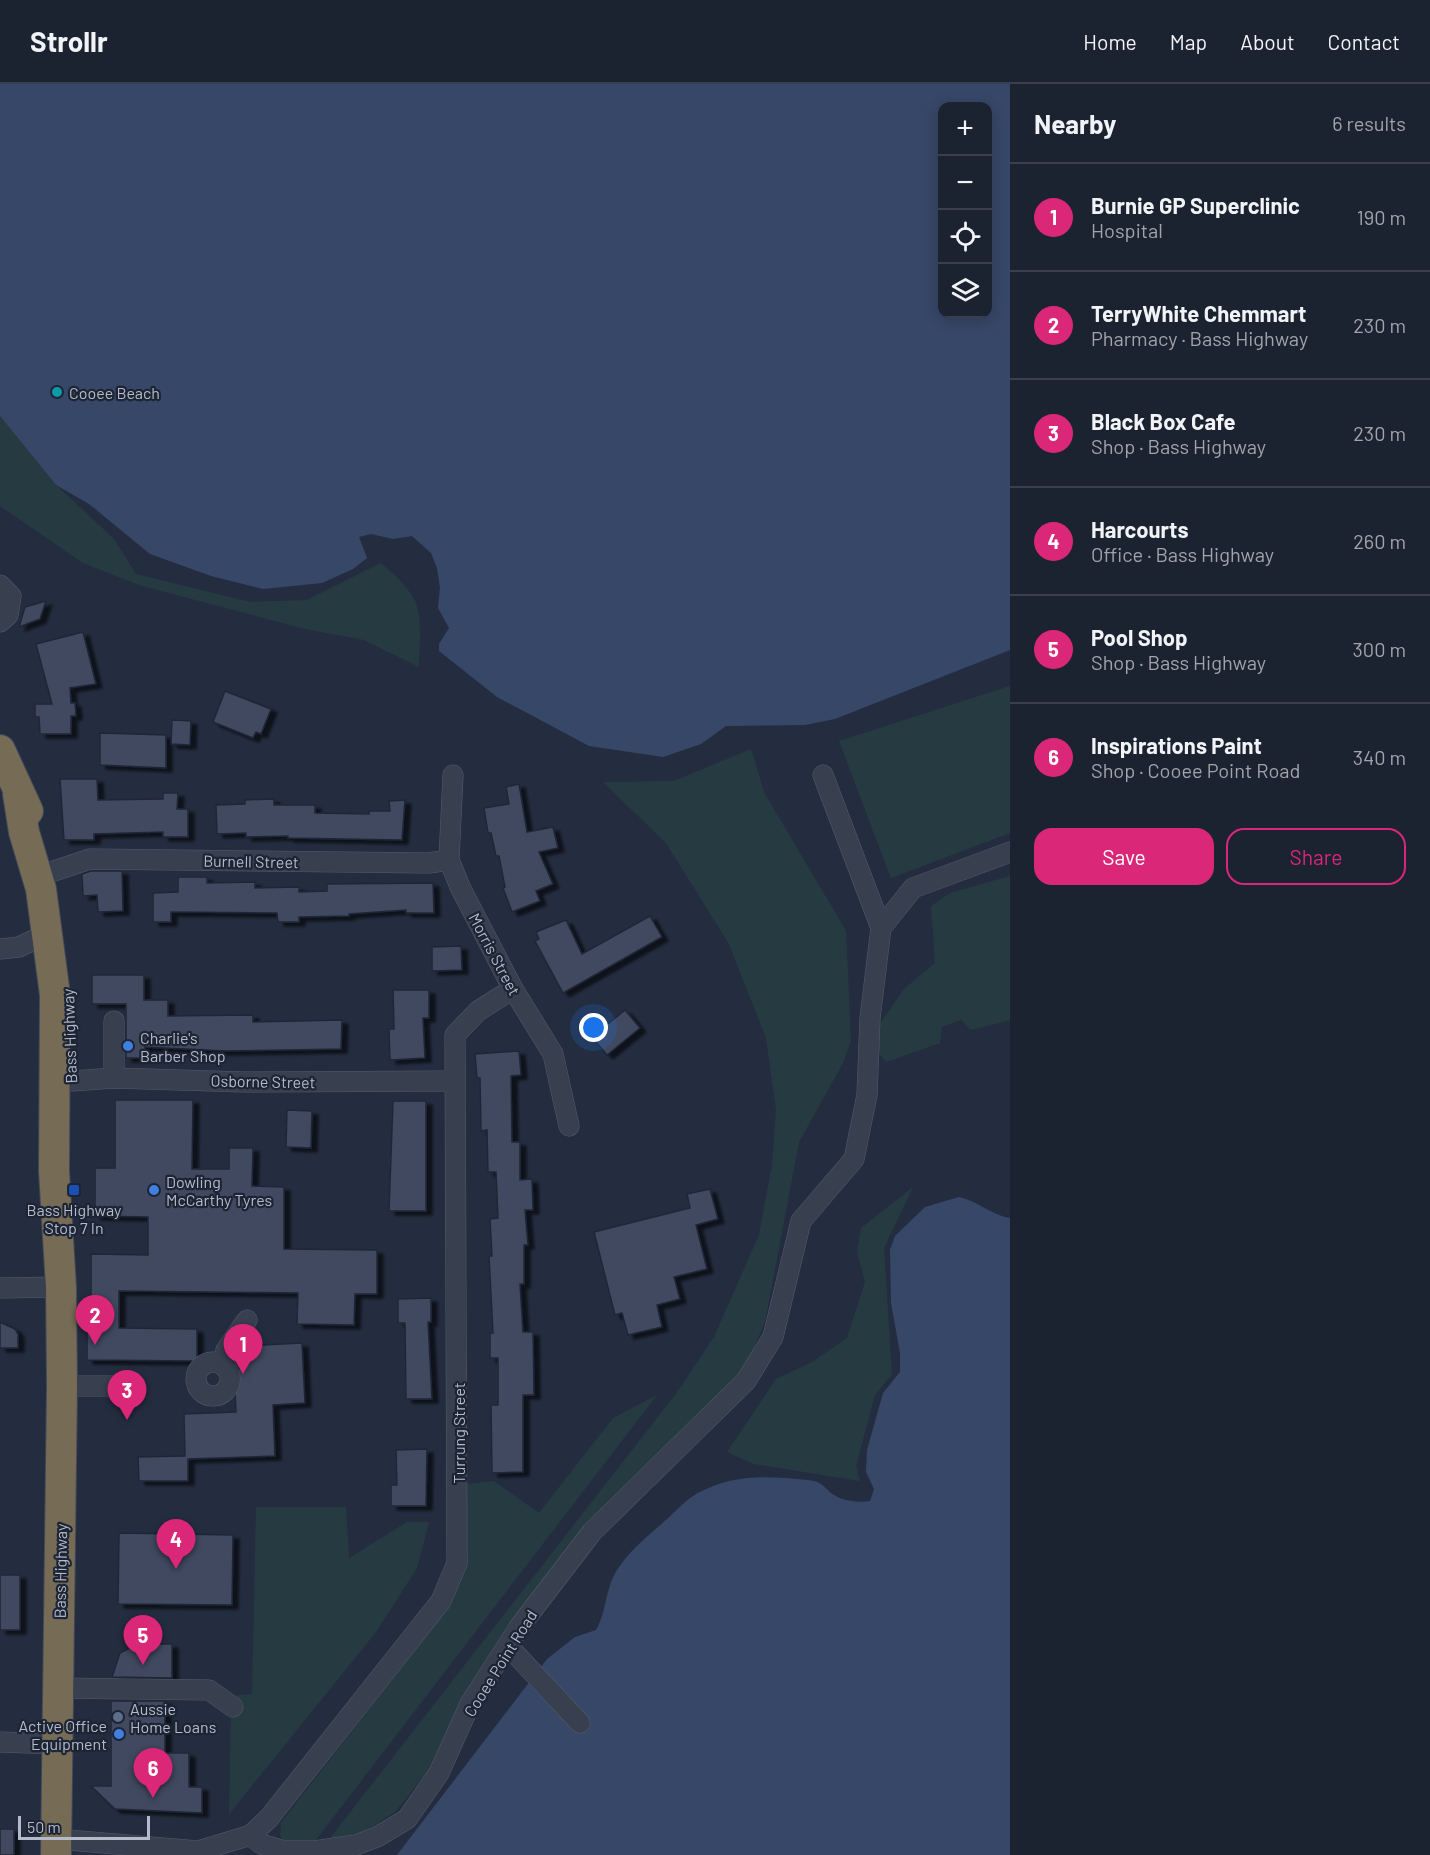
<!DOCTYPE html>
<meta charset="utf-8">
<style>
:root{--surface:#1b2230;--page:#282f3c;--text:#f1f3f6;--muted:#a0a4ab;--line:#393f4c;--accent:#db2777}
body{margin:0;font-family:Barlow,sans-serif;background:var(--page);color:var(--text)}
.controls{position:absolute;right:18px;top:18px;display:grid;overflow:hidden;border-radius:12px;box-shadow:0 3px 15px #0003}
.controls button{width:54px;height:54px;display:grid;place-items:center;padding:0;border:0;border-bottom:2px solid var(--line);background:var(--surface);color:var(--text);font:30px sans-serif}
.scale{position:absolute;left:18px;bottom:15px;width:132px;box-sizing:border-box;padding-left:6px;border:3px solid #b4bbcb;border-top:0;font-size:16px;line-height:21px;white-space:nowrap;color:#b4bbcb;-webkit-text-stroke:4px #1d2535;paint-order:stroke}
.you{position:absolute;left:594px;top:944px;width:21px;height:21px;margin:-15px;border:4px solid #fff;border-radius:50%;background:#1a73e8;box-shadow:0 0 0 9px #1a73e833}
.badge{display:grid;place-items:center;width:39px;height:39px;border-radius:50%;background:var(--accent);color:#fff;font-size:20px;font-weight:700}
.pin{position:absolute;translate:-50% -50px;filter:drop-shadow(0 2px 3px #0008)}
.pin::after{content:'';position:absolute;top:32px;width:21px;height:18px;background:inherit;clip-path:polygon(0 0,100% 0,50% 100%)}
.list{margin:0;padding:0;list-style:none}
h2{display:flex;justify-content:space-between;align-items:center;height:78px;margin:0;padding:0 24px;font-size:26px}
h2 small{font-size:20px;font-weight:400;color:var(--muted)}
.list li{display:grid;grid-template-columns:39px 1fr auto;gap:18px;align-items:center;box-sizing:border-box;height:108px;padding:0 24px;border-top:2px solid var(--line)}
.list b{display:block;font-size:22px;white-space:nowrap}
.list p{margin:0;font-size:20px;white-space:nowrap;color:var(--muted)}
.list em{font-size:20px;font-style:normal;color:var(--muted)}
.actions{display:flex;gap:12px;padding:18px 24px}
.actions a{flex:1;padding:14px 0;border:2px solid var(--accent);border-radius:18px;text-align:center;font-size:21px;color:var(--accent)}
.actions .main{background:var(--accent);color:#fff}
.icon{flex:none;width:33px;height:33px;fill:none;stroke:currentColor;stroke-width:2;stroke-linecap:round;stroke-linejoin:round}
.map{position:relative;flex:none;width:1010px;height:1771px;overflow:hidden}
header{display:flex;align-items:center;gap:36px;box-sizing:border-box;height:84px;padding:0 30px;background:var(--surface);border-bottom:2px solid var(--line)}
header strong{font-size:28px}
nav{display:flex;gap:33px;margin-inline-start:auto;font-size:21px}
main{display:flex}
aside{flex:1;background:var(--surface)}
.map>svg:first-child{display:block}
.green{fill:#263b41}
.water{fill:#374768;fill-rule:evenodd}
.building{fill:#404a60;stroke:#1f2737;stroke-width:1.5;filter:url(#shadow)}
.lines{fill:none;stroke-linecap:round;stroke-linejoin:round}
.minor-casing{stroke:#535b6b;stroke-width:21}
.highway-casing{stroke:#404858;stroke-width:32}
.minor{stroke:#384050;stroke-width:20}
.highway{stroke:#766c55;stroke-width:30}
.culture-dot{fill:#0f9aa8;stroke:#1d2535;stroke-width:2}
.shop-dot{fill:#3f7fe0;stroke:#1d2535;stroke-width:2}
.transit-dot{fill:#1a4fb4;stroke:#1d2535;stroke-width:2}
.service-dot{fill:#5c6f8a;stroke:#1d2535;stroke-width:2}
.labels{text-anchor:middle;dominant-baseline:central;stroke-width:4.5;stroke-linejoin:round;paint-order:stroke}
.poi-label{font-size:16px;fill:#b4bbcb;stroke:#1d2535;text-anchor:start}
.street-label{font-size:16px;fill:#b4bbcb;stroke:#1d2535}
</style>
<header>
<strong>Strollr</strong>
<nav><a>Home</a><a>Map</a><a>About</a><a>Contact</a></nav>
</header>
<main>
<div class="map">
<svg width="1010" height="1771" viewBox="0 0 1010 1771">
<defs>
<filter id="shadow"><feDropShadow dx="6" dy="4" stdDeviation="1.5" flood-color="#0009"/></filter>
</defs>
<rect width="100%" height="100%" fill="#242d40"/>
<!-- green -->
<g class="green">
<path d="M0,332L56,401L114,455L136,490L250,518L307,516L381,479C427,518 420,527 419,583L364,556L305,545L139,501L83,479L0,422Z"/>
<path d="M1010,602V749L891,794L839,657Z"/>
<path d="M751,665L764,708L846,847L851,957L843,979L799,1058L765,1238L744,1287L613,1416L432,1682L396,1727L355,1754L327,1758L678,1307L714,1253L759,1151L772,1081L776,1026L766,954L729,860L666,759L603,698L674,697Z"/>
<path d="M1010,792V936L971,946L961,936L942,943L940,959L886,978L878,968L880,940L904,905L935,879L931,822L950,809Z"/>
<path d="M913,1103L884,1164L892,1290L875,1311L856,1382L860,1397L754,1380L727,1368L776,1295L812,1278L847,1254L865,1198L857,1168L861,1144Z"/>
<path d="M657,1311L312,1761L286,1758L280,1752L281,1739L451,1519L465,1483L467,1400L494,1397L539,1429L613,1334Z"/>
<path d="M256,1423H346L349,1474L407,1438H429L417,1484L376,1548L229,1730L231,1612L252,1610Z"/>
</g>
<!-- water -->
<g class="water">
<path d="M0,0H1010V566L835,635L805,641L726,642L701,660L663,673L589,662L497,613L439,567V560L449,544L438,524L440,503L437,484L431,469L412,452L393,455L371,450L359,453L367,474L353,485L322,499L263,505L211,492L150,470L89,420L56,401L0,332ZM988,22V230H942V22Z"/>
<path d="M959,1113C978,1117 991,1131 1010,1134V1771H397L547,1575L575,1553L596,1546C607,1527 605,1505 617,1486C628,1469 643,1456 658,1443C670,1433 683,1418 696,1410C734,1389 767,1392 808,1396C822,1397 824,1404 834,1411C843,1417 859,1419 870,1417L874,1405L866,1388L867,1366L883,1309L900,1288V1269L891,1219L890,1166L895,1152L925,1123Z"/>
</g>
<!-- building -->
<g class="building">
<path d="M46,517L40,535L19,543L25,523Z"/>
<path d="M83,548L96,600L70,604L71,619H75L76,632H71V650H40L39,633H35V620H52L36,560Z"/>
<path d="M225,607L271,625L261,650L256,648L253,654L213,638Z"/>
<path d="M172,636L191,637L190,661L171,660Z"/>
<path d="M100,649L166,651V684L100,681Z"/>
<path d="M60,695H97L98,716L163,715V709H178L177,725H188V753H163V748L94,750V756H64Z"/>
<path d="M519,700L527,748L553,743L558,764L539,768L553,800L536,807L540,817L512,828L503,804L505,803L499,772H496L491,749H488L484,724L509,720L506,703Z"/>
<path d="M274,715V721H315V729L369,730V727H390L389,717L405,716L402,756L288,754V752L246,753V749L217,750L216,721L245,720V716Z"/>
<path d="M91,787H122L123,827L98,828L97,811L83,812L82,790Z"/>
<path d="M178,793H207V799L255,798V804L299,803V808L327,807V800L433,799L434,829H406V826L349,830V832L299,833V838H278L277,829L171,828V838H153V809L178,808Z"/>
<path d="M650,832L662,853L563,909L535,857L539,855L536,848L566,836L582,870Z"/>
<path d="M461,862L462,886L432,887V863Z"/>
<path d="M92,891H144V916H168V932L253,931V938L342,936L341,965L226,967L145,963V974H126V920H92Z"/>
<path d="M393,906H429V934H423L425,974L390,976L389,945H394Z"/>
<path d="M625,926L640,944L607,971L592,953Z"/>
<path d="M519,967L521,991L511,992L512,1058H520V1096L532,1095L533,1126H525L528,1161H524V1200H520L523,1248H533L534,1311H523V1388L492,1389L491,1321H498V1274H490V1249H493L489,1172H492L490,1135L498,1134L496,1088H488L487,1046L481,1047L480,994H477L475,970Z"/>
<path d="M115,1016H193L192,1085H229V1064H253L252,1102L284,1103V1165L377,1166V1210H355L354,1241L297,1240L298,1209L119,1207V1244L197,1245V1277L87,1276V1244H91V1170L148,1171V1133L95,1132V1084H115Z"/>
<path d="M393,1017H426V1127H389Z"/>
<path d="M287,1026L312,1027L311,1064L286,1063Z"/>
<path d="M710,1105L718,1135L696,1141L707,1185L674,1193L680,1215L657,1221L662,1243L628,1251L622,1229L615,1231L594,1148L690,1124L687,1110Z"/>
<path d="M431,1214V1238H428L432,1315H406L405,1239H398V1215Z"/>
<path d="M0,1238L15,1245L18,1250V1264H0Z"/>
<path d="M302,1259L305,1319L273,1321L275,1372L188,1375V1397H139L138,1373L185,1372L184,1330L236,1328L234,1285H239L238,1269L243,1262Z"/>
<path d="M427,1365L426,1422H391V1401H397L396,1366Z"/>
<path d="M119,1449L233,1451L232,1521L118,1520Z"/>
<rect x="0" y="1491" width="20" height="55"/>
<path d="M137,1560H172V1594L112,1593L120,1569Z"/>
<path d="M111,1617H165V1669H189V1703H202V1729L115,1725L91,1702H111Z"/>
<rect x="0" y="1745" width="14" height="26"/>
</g>
<g class="lines">
<!-- minor casing -->
<g class="minor-casing">
<g id="minor">
<path d="M0,501L11,512L8,531L0,538"/>
<path d="M453,691L449,776L461,805L513,905L553,970L569,1042"/>
<path d="M54,787L90,775L429,779L449,776"/>
<path d="M881,844L913,804L1010,768"/>
<path d="M0,865L19,863L48,849"/>
<path d="M114,994V937"/>
<path d="M72,997L114,994L244,998L455,997"/>
<path d="M0,1204L61,1203"/>
<circle cx="213" cy="1295" r="17"/>
<path d="M223,1281L226,1266L247,1236"/>
<path d="M62,1302H118"/>
<path d="M508,1562L580,1639"/>
<path d="M57,1604L209,1606L233,1623"/>
<path d="M0,1658L57,1660"/>
<path d="M251,1751L269,1734L441,1517L457,1479L455,951L478,927L513,905"/>
<path d="M56,1755L198,1767L251,1751L261,1760L285,1767H314L356,1761L377,1753L407,1735L439,1689L470,1620L520,1542L592,1448L746,1297L773,1253L801,1137L854,1075L867,1011L870,934L881,844L823,691"/>
</g>
</g>
<!-- highway casing -->
<g class="highway-casing">
<g id="highway">
<path d="M0,666L28,727"/>
<path d="M18,710L24,748L41,805L55,911L54,1087L61,1203L62,1302L56,1771"/>
</g>
</g>
<!-- minor -->
<use href="#minor" class="minor"/>
<!-- highway -->
<use href="#highway" class="highway"/>
</g>
<!-- markers -->
<circle class="culture-dot" cx="57" cy="308" r="6"/>
<g class="shop-dot">
<circle cx="128" cy="962" r="6"/>
<circle cx="154" cy="1106" r="6"/>
<circle cx="119" cy="1650" r="6"/>
</g>
<rect class="transit-dot" x="68" y="1100" width="12" height="12" rx="3"/>
<circle class="service-dot" cx="118" cy="1633" r="6"/>
<g class="labels">
<!-- poi labels -->
<g class="poi-label">
<text x="69" y="308">Cooee Beach</text>
<text x="140" y="953">Charlie's<tspan x="140" dy="18">Barber Shop</tspan></text>
<text x="166" y="1097">Dowling<tspan x="166" dy="18">McCarthy Tyres</tspan></text>
<text x="74" y="1125" text-anchor="middle">Bass Highway<tspan x="74" dy="18">Stop 7 In</tspan></text>
<text x="130" y="1624">Aussie<tspan x="130" dy="18">Home Loans</tspan></text>
<text x="107" y="1641" text-anchor="end">Active Office<tspan x="107" dy="18">Equipment</tspan></text>
</g>
<!-- street labels -->
<g class="street-label">
<text transform="translate(251 777) rotate(1)">Burnell Street</text>
<text transform="translate(495 870) rotate(62)">Morris Street</text>
<text transform="translate(69 952) rotate(-92)">Bass Highway</text>
<text transform="translate(263 997) rotate(1)">Osborne Street</text>
<text transform="translate(458 1349) rotate(-90)">Turrung Street</text>
<text transform="translate(60 1487) rotate(-89)">Bass Highway</text>
<text transform="translate(500 1579) rotate(-58)">Cooee Point Road</text>
</g>
</g>
</svg>
<div class="controls">
<button>+</button>
<button>−</button>
<button><svg class="icon" aria-label="locate" viewBox="0 0 24 24"><circle cx="12" cy="12" r="6"/><path d="M12 2v4M12 18v4M2 12h4M18 12h4"/></svg></button>
<button><svg class="icon" aria-label="layers" viewBox="0 0 24 24"><path d="M12 4l9 5-9 5-9-5zM3 14l9 5 9-5"/></svg></button>
</div>
<div class="scale">50 m</div>
<div class="you"></div>
<div class="pin badge" style="left:243px;top:1290px">1</div>
<div class="pin badge" style="left:95px;top:1261px">2</div>
<div class="pin badge" style="left:127px;top:1336px">3</div>
<div class="pin badge" style="left:176px;top:1485px">4</div>
<div class="pin badge" style="left:143px;top:1581px">5</div>
<div class="pin badge" style="left:153px;top:1714px">6</div>
</div>
<aside>
<h2>Nearby<small>6 results</small></h2>
<ul class="list">
<li><span class="badge">1</span><div><b>Burnie GP Superclinic</b><p>Hospital</p></div><em>190 m</em></li>
<li><span class="badge">2</span><div><b>TerryWhite Chemmart</b><p>Pharmacy · Bass Highway</p></div><em>230 m</em></li>
<li><span class="badge">3</span><div><b>Black Box Cafe</b><p>Shop · Bass Highway</p></div><em>230 m</em></li>
<li><span class="badge">4</span><div><b>Harcourts</b><p>Office · Bass Highway</p></div><em>260 m</em></li>
<li><span class="badge">5</span><div><b>Pool Shop</b><p>Shop · Bass Highway</p></div><em>300 m</em></li>
<li><span class="badge">6</span><div><b>Inspirations Paint</b><p>Shop · Cooee Point Road</p></div><em>340 m</em></li>
</ul>
<div class="actions"><a class="main">Save</a><a>Share</a></div>
</aside>
</main>
